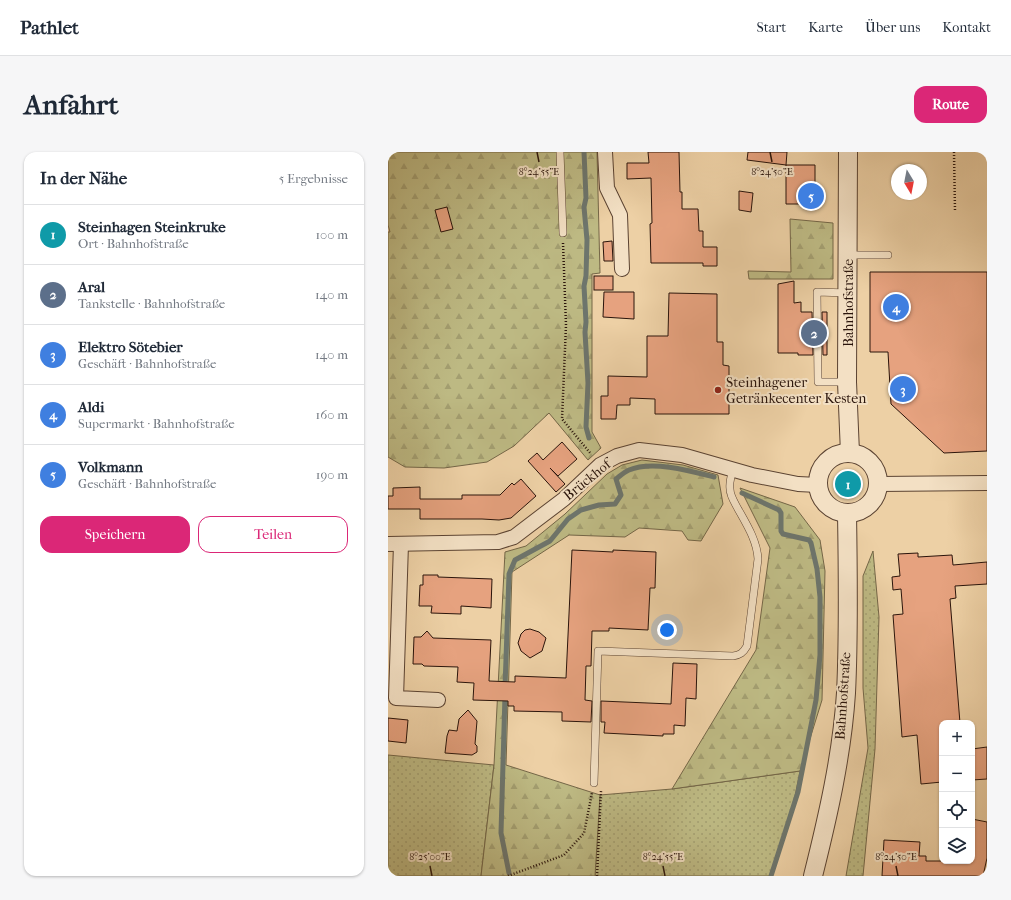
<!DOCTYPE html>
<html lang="de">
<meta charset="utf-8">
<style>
:root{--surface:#fff;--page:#f6f6f7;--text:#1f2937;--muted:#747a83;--line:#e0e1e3;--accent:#db2777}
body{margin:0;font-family:"IM FELL French Canon",serif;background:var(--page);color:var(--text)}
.controls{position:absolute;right:12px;bottom:12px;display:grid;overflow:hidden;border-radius:8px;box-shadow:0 1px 3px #0004}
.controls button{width:36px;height:36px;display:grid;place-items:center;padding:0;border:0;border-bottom:1px solid var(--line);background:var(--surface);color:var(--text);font:20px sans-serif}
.compass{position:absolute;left:503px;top:12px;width:36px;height:36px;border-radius:50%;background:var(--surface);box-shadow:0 1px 3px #0004;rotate:170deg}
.you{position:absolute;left:279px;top:478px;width:14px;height:14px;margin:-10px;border:3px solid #fff;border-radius:50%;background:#1a73e8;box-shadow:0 0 0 6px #1a73e833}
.badge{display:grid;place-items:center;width:26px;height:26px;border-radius:50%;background:var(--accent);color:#fff;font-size:13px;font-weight:700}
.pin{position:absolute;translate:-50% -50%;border:2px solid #fff;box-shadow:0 1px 4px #0006}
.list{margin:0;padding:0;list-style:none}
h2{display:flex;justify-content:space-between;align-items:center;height:52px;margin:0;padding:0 16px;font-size:17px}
h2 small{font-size:13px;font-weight:400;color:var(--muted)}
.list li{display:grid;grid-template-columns:26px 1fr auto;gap:12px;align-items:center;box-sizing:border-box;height:60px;padding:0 16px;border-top:1px solid var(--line)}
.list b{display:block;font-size:15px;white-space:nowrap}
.list p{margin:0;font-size:13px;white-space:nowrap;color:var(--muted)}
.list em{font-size:13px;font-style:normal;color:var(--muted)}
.actions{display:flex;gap:8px;padding:12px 16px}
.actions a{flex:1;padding:9px 0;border:1px solid var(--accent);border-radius:12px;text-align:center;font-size:14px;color:var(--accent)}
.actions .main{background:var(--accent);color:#fff}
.icon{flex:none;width:22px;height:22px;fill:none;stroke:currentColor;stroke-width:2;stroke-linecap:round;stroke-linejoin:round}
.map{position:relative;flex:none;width:599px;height:724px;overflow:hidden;border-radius:12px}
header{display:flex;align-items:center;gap:24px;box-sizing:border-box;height:56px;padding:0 20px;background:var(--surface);border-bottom:1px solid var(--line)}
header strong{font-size:19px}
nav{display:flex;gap:22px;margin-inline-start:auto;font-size:14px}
.intro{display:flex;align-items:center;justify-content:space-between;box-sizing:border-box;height:96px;padding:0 24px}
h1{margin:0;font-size:28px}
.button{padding:10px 18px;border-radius:12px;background:var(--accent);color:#fff;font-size:14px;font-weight:700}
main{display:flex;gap:24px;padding:0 24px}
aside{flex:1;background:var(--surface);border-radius:12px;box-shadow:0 1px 3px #0004}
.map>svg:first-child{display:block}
.grass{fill:url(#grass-dots);stroke:#746647}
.forest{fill:url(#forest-firs);stroke:#746647}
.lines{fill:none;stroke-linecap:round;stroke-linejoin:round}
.stream{stroke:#6d756c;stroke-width:5}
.building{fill:#e6a27f;stroke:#2a140b}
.service-casing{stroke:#5b4332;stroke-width:8}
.minor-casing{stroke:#5b4332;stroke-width:16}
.tertiary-casing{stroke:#5b4332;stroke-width:20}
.path{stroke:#2a140b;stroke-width:2.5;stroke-dasharray:1 2;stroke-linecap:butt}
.service{stroke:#f3e0c4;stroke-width:7}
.minor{stroke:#f3e0c4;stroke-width:14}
.tertiary{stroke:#f3e0c4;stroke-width:18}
.ticks{fill:none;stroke:#2a140b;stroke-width:1.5}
.poi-dot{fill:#8f2418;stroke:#f3e0c4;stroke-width:1.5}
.labels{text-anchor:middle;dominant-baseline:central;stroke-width:4;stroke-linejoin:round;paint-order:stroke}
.street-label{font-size:14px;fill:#2a140b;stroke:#f3e0c4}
.poi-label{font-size:14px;fill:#2a140b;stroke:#f3e0c4;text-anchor:start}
.ticks-label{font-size:10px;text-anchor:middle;fill:#2a140b;stroke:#f3e0c4;stroke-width:4;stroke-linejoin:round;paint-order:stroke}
</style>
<header>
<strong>Pathlet</strong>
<nav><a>Start</a><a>Karte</a><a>Über uns</a><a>Kontakt</a></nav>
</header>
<div class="intro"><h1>Anfahrt</h1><a class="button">Route</a></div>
<main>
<aside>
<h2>In der Nähe<small>5 Ergebnisse</small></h2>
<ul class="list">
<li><span class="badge" style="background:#0f9aa8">1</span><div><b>Steinhagen Steinkruke</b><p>Ort · Bahnhofstraße</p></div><em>100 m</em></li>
<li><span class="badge" style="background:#5c6f8a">2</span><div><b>Aral</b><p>Tankstelle · Bahnhofstraße</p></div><em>140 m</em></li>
<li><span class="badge" style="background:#3f7fe0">3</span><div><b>Elektro Sötebier</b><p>Geschäft · Bahnhofstraße</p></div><em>140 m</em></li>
<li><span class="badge" style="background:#3f7fe0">4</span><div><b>Aldi</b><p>Supermarkt · Bahnhofstraße</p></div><em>160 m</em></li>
<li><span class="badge" style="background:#3f7fe0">5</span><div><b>Volkmann</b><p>Geschäft · Bahnhofstraße</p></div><em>190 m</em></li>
</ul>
<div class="actions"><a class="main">Speichern</a><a>Teilen</a></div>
</aside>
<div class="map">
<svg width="599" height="724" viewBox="0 0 599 724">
<defs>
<pattern id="grass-dots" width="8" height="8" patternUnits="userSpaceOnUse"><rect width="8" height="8" fill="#bdb983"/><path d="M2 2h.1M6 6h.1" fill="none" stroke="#a39e70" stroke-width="1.8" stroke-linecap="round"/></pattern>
<pattern id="forest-firs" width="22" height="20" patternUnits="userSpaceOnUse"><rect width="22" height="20" fill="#bdb983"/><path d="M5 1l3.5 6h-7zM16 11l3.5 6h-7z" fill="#a39e70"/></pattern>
</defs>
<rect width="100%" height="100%" fill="#edd0a5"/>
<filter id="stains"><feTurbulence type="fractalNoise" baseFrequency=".005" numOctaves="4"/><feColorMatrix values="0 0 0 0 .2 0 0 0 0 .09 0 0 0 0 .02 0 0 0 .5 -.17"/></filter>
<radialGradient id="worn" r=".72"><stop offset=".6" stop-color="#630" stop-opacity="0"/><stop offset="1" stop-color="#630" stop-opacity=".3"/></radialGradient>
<!-- grass -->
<g class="grass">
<path d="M485,399L491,465L487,597L475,724H458L480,596L475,536V424Z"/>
<path d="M0,603L106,613L93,724H0Z"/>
<path d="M412,619L407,644L383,724H207L212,643L284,637Z"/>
</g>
<!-- forest -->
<g class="forest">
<path d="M0,0H209L212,121L204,122V280L213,296L200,308L161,261L126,294L99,310L56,316L17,315L0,305V80H2L0,73Z"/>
<path d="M402,67L445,71V127H361L360,119L403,120Z"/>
<path d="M254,308L295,313L330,323L335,352L313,389L300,388L294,379L251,376L237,385L181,383L124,420L118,613L212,643L207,724H93L106,613L117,400L138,394L177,362L219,322L234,313Z"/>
<path d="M352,336L407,355L432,388L437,419L434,548L412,619L284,637L368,498L382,396Z"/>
</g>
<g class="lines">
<!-- stream -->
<g class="stream">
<path d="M196,0L198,46L196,55L199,88L198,124L196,134L198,170L197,180L200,231L198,275L201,286"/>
<path d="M354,341L391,358L393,361V379L395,382L421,388L423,391L429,417L432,445V503L428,548L410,640L383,724"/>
<path d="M117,535L121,422L127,408L162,389L180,367L193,358L211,353L227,352L233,343L228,327C232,324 236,320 241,318C264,308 303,319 326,325"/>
<path d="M117,543L113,681L121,721"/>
</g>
</g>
<!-- building -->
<g class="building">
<path d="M260,0H291L292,40H294V57H310L311,79H315V95H329V114H315V111H263L262,72L264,71L263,26L239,27V11H261Z"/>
<path d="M360,0H399L398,13H427V52H398V13L359,8Z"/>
<path d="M351,39L365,41L363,60L351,58Z"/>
<path d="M59,55L65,77L53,80L47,58Z"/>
<path d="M224,89L225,109H216L215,90Z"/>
<path d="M482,120H599V299L556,301L503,252L500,200H482Z"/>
<rect x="206" y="124" width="19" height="14"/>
<path d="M406,129V151L413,150V160H424L425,203H410V201H390V132Z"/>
<path d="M216,140H246V167L215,165Z"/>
<path d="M281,141L329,142V190H335V213L341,214V262H267V247L242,246V253H229L228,267H213V244H220V224L259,225V184H280Z"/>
<path d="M434,160H439V203H435Z"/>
<path d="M174,290L189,307L170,324L162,316L177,332L168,340L140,309L149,301L155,308Z"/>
<path d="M133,327L148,344L123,366L111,368L94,367H32V357H0V344H5V336L32,335V347H74V343H112L124,331L126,333Z"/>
<path d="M184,398L225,400V398L268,400L267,436H262L260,478L221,476V479H204L203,514H198L197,548L204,549L203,570L174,569V560L126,559V554H120V549L85,548L86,531L69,530L70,515L36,514L34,512H25L26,485H33L39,479L45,486L103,488L101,529L127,530V524L178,526Z"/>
<path d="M530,401V405L564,403L565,413L599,410V432L567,434L568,446L562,447L572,571H554V630L533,632L529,583L514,585L505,463L515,462L513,437L505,438L504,425L512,424L510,402Z"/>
<path d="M35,423H50V425L104,427L103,456L73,454V462L43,461L44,454H31L32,433H35Z"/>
<path d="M142,477L151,480L158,486L154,499L142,506L133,499L130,491L133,482L137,478Z"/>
<path d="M285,511L309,512L308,547L298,546L297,574L286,573V582H275V584L216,581L217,570H213V549L283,552Z"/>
<path d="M80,558L89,569L87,592L89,594V600L84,603L57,601L59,584L61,578L69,579L71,567Z"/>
<path d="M0,566L20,568L18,591L0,589Z"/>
<path d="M599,595V627L584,628V597Z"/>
<path d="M584,667L599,670V706L595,724H494L496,688L532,690L531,704H538V709H584Z"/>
</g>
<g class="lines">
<!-- service casing -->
<g class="service-casing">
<g id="service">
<path d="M172,0L175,81"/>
<path d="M461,103H500"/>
<path d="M459,230H430L429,140L460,141"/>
<path d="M206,631L210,499L345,504C352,503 355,501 359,494L370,407C369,389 359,373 350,357C347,351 342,344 342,337C341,330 343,324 345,318"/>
</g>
</g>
<!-- minor casing -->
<g class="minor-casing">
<g id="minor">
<path d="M217,0L219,36L232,63L234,117"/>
<path d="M490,332L599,331"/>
<path d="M0,392L110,390L126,385L176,347L212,313L229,304L251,298L294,303L364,323L410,332L430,333"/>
<path d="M13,392L8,546L50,548"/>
</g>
</g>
<!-- tertiary casing -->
<g class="tertiary-casing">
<g id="tertiary">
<path d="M460,0L459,230L462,301"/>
<circle cx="460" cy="331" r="30"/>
<path d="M425,724C440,664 454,603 458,541C461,481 460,421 459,361"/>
</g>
</g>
<!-- path -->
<g class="path">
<path d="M566,0L567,59"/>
<path d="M175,91L178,173L174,267L203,302"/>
<path d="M120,724L176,703L196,681L204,641"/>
<path d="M209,724L213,639"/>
</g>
<!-- service -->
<use href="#service" class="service"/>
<!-- minor -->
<use href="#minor" class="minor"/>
<!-- tertiary -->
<use href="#tertiary" class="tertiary"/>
</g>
<!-- ticks -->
<path class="ticks" d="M149,0L151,10M382,0L384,10M42,714L44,724M275,714L277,724M508,714L510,724"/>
<!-- markers -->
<circle class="poi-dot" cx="330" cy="238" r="4"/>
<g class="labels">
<!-- street labels -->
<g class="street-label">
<text transform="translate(460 151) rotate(-90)">Bahnhofstraße</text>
<text transform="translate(199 328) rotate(-39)">Brückhof</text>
<text transform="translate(455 544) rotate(-86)">Bahnhofstraße</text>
</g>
<!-- poi labels -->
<g class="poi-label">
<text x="338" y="230">Steinhagener<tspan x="338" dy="16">Getränkecenter Kesten</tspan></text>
</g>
</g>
<g class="ticks-label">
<text x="151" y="23">8°24'55"E</text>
<text x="384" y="23">8°24'50"E</text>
<text x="42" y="708">8°25'00"E</text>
<text x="275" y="708">8°24'55"E</text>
<text x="508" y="708">8°24'50"E</text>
</g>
<rect width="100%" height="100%" filter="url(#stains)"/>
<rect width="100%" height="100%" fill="url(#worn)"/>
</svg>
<div class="controls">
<button>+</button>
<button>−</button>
<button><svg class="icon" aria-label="locate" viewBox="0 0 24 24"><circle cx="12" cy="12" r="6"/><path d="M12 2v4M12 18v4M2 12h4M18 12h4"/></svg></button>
<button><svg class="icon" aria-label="layers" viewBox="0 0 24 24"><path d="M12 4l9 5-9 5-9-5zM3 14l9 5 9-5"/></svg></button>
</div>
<svg class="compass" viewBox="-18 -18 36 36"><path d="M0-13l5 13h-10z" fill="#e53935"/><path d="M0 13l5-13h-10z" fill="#747a83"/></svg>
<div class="you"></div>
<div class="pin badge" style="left:460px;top:332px;background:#0f9aa8">1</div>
<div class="pin badge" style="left:426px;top:181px;background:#5c6f8a">2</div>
<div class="pin badge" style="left:515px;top:237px;background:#3f7fe0">3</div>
<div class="pin badge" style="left:508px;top:155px;background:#3f7fe0">4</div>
<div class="pin badge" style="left:423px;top:44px;background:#3f7fe0">5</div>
</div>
</main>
